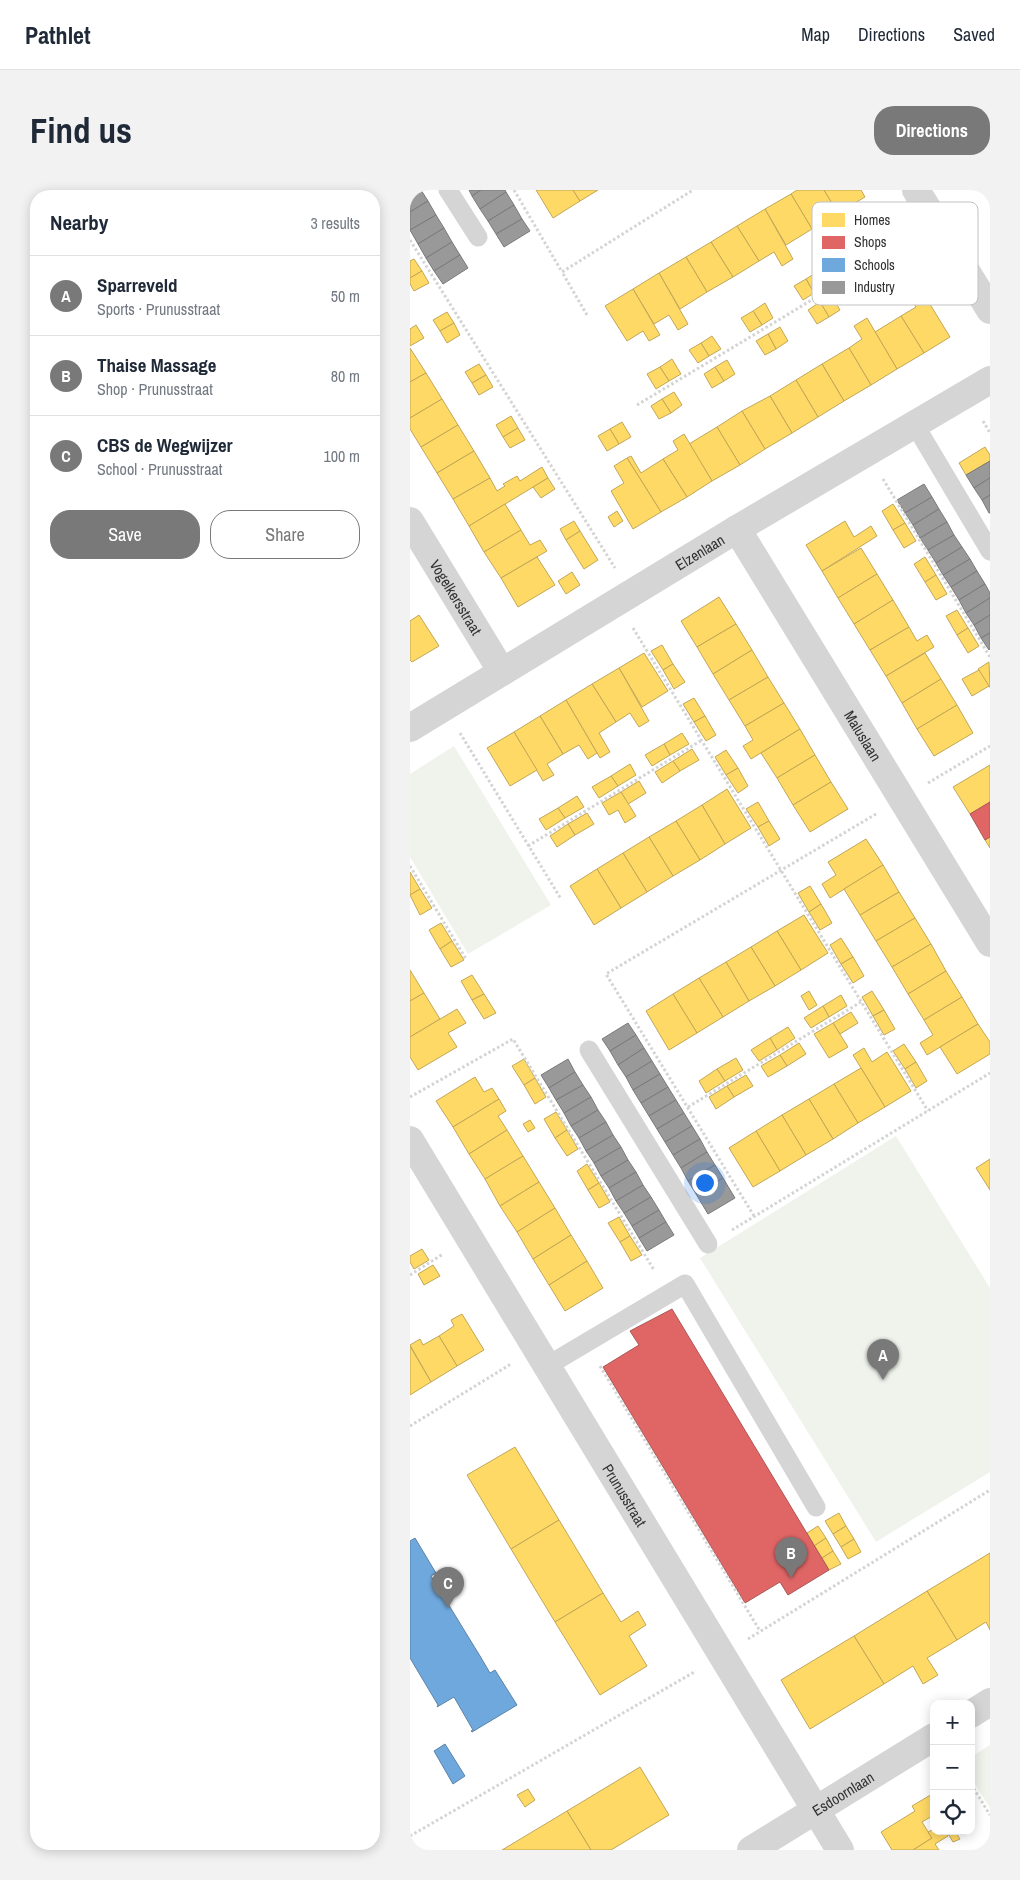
<!DOCTYPE html>
<meta charset="utf-8">
<style>
:root{--surface:#fff;--page:#f2f2f3;--text:#1f2937;--muted:#747a83;--line:#e0e1e3;--accent:#797979}
body{margin:0;font-family:"Archivo Narrow",sans-serif;background:var(--page);color:var(--text)}
.controls{position:absolute;right:15px;bottom:15px;display:grid;overflow:hidden;border-radius:10px;box-shadow:0 2px 12px #0003}
.controls button{width:45px;height:45px;display:grid;place-items:center;padding:0;border:0;border-bottom:1px solid var(--line);background:var(--surface);color:var(--text);font:25px sans-serif}
.you{position:absolute;left:294px;top:992px;width:18px;height:18px;margin:-12px;border:4px solid #fff;border-radius:50%;background:#1a73e8;box-shadow:0 0 0 8px #1a73e833}
.badge{display:grid;place-items:center;width:32px;height:32px;border-radius:50%;background:var(--accent);color:#fff;font-size:16px;font-weight:700}
.pin{position:absolute;translate:-50% -41px;filter:drop-shadow(0 1px 2px #0008)}
.pin::after{content:'';position:absolute;top:26px;width:18px;height:15px;background:inherit;clip-path:polygon(0 0,100% 0,50% 100%)}
.list{margin:0;padding:0;list-style:none}
h2{display:flex;justify-content:space-between;align-items:center;height:65px;margin:0;padding:0 20px;font-size:21px}
h2 small{font-size:16px;font-weight:400;color:var(--muted)}
.list li{display:grid;grid-template-columns:32px 1fr auto;gap:15px;align-items:center;box-sizing:border-box;height:80px;padding:0 20px;border-top:1px solid var(--line)}
.list b{display:block;font-size:19px;white-space:nowrap}
.list p{margin:0;font-size:16px;white-space:nowrap;color:var(--muted)}
.list em{font-size:16px;font-style:normal;color:var(--muted)}
.actions{display:flex;gap:10px;padding:15px 20px}
.actions a{flex:1;padding:11px 0;border:1px solid var(--accent);border-radius:20px;text-align:center;font-size:18px;color:var(--accent)}
.actions .main{background:var(--accent);color:#fff}
.icon{flex:none;width:28px;height:28px;fill:none;stroke:currentColor;stroke-width:2;stroke-linecap:round;stroke-linejoin:round}
.map{position:relative;flex:none;width:580px;height:1660px;overflow:hidden;border-radius:20px}
header{display:flex;align-items:center;gap:30px;box-sizing:border-box;height:70px;padding:0 25px;background:var(--surface);border-bottom:1px solid var(--line)}
header strong{font-size:24px}
nav{display:flex;gap:28px;margin-inline-start:auto;font-size:18px}
.intro{display:flex;align-items:center;justify-content:space-between;box-sizing:border-box;height:120px;padding:0 30px}
h1{margin:0;font-size:35px}
.button{padding:12px 22px;border-radius:20px;background:var(--accent);color:#fff;font-size:18px;font-weight:700}
main{display:flex;gap:30px;padding:0 30px}
aside{flex:1;background:var(--surface);border-radius:20px;box-shadow:0 2px 12px #0003}
.map>svg:first-child{display:block}
.green{fill:#f0f3ec}
.homes{fill:#ffd966;stroke:#c1a756}
.shops{fill:#e06666;stroke:#ac5656}
.schools{fill:#6fa8dc;stroke:#5c84a9}
.industry{fill:#999;stroke:#7a7a7a}
.lines{fill:none;stroke-linecap:round;stroke-linejoin:round}
.path{stroke:#d4d4d4;stroke-width:3;stroke-dasharray:2.5 2.5;stroke-linecap:butt}
.service{stroke:#d5d5d5;stroke-width:19}
.minor{stroke:#d5d5d5;stroke-width:28}
.labels{text-anchor:middle;dominant-baseline:central;stroke-width:5;stroke-linejoin:round;paint-order:stroke}
.street-label{font-size:15px;fill:#313131;stroke:#fff}
.key{fill:#fff;stroke:#c1c1c1;stroke-width:1}
.key-label{font-size:14px;fill:#313131}
</style>
<header>
<strong>Pathlet</strong>
<nav><a>Map</a><a>Directions</a><a>Saved</a></nav>
</header>
<div class="intro"><h1>Find us</h1><a class="button">Directions</a></div>
<main>
<aside>
<h2>Nearby<small>3 results</small></h2>
<ul class="list">
<li><span class="badge">A</span><div><b>Sparreveld</b><p>Sports · Prunusstraat</p></div><em>50 m</em></li>
<li><span class="badge">B</span><div><b>Thaise Massage</b><p>Shop · Prunusstraat</p></div><em>80 m</em></li>
<li><span class="badge">C</span><div><b>CBS de Wegwijzer</b><p>School · Prunusstraat</p></div><em>100 m</em></li>
</ul>
<div class="actions"><a class="main">Save</a><a>Share</a></div>
</aside>
<div class="map">
<svg width="580" height="1660" viewBox="0 0 580 1660">
<rect width="100%" height="100%" fill="#fff"/>
<!-- green -->
<g class="green">
<path d="M44,556L141,715L58,764L0,667V584Z"/>
<path d="M486,946L580,1098V1282L466,1352L290,1068Z"/>
<path d="M580,1555V1618L561,1588V1567Z"/>
</g>
<!-- homes -->
<g class="homes">
<path d="M126,0H163L170,11L143,28Z"/>
<path d="M163,0H188L170,11Z"/>
<path d="M387,0H414L428,23L402,39L381,4Z"/>
<path d="M414,0H451L455,7L428,23Z"/>
<path d="M381,4L402,39L376,55L355,19Z"/>
<path d="M355,19L383,69L372,76L364,62L349,71L327,36Z"/>
<path d="M327,36L349,71L323,87L301,52Z"/>
<path d="M301,52L323,87L297,102L276,67Z"/>
<path d="M276,67L297,102L270,119L249,83Z"/>
<path d="M4,69L12,81L0,88V71Z"/>
<path d="M12,81L19,93L4,101L0,94V88Z"/>
<path d="M407,82L416,96L404,103L396,89Z"/>
<path d="M249,83L278,134L268,140L259,125L244,134L223,99Z"/>
<path d="M396,89L404,103L393,110L384,96Z"/>
<path d="M507,93L540,147L514,163L491,126L506,117L496,100Z"/>
<path d="M223,99L250,145L239,151L233,141L217,151L195,116Z"/>
<path d="M421,105L430,120L419,127L410,112Z"/>
<path d="M410,112L419,127L407,134L398,120Z"/>
<path d="M355,113L363,128L352,135L343,121Z"/>
<path d="M343,121L352,135L340,142L331,128Z"/>
<path d="M37,122L44,133L30,141L23,130Z"/>
<path d="M491,126L514,163L487,179L465,142Z"/>
<path d="M457,128L487,179L461,195L439,158L452,149L444,136Z"/>
<path d="M44,133L50,145L37,153L30,141Z"/>
<path d="M6,135L14,148L0,156V139Z"/>
<path d="M370,137L378,151L366,159L358,144Z"/>
<path d="M358,144L366,159L355,165L346,151Z"/>
<path d="M302,146L311,159L299,166L291,153Z"/>
<path d="M291,153L299,166L288,173L279,160Z"/>
<path d="M0,158L16,183L0,192Z"/>
<path d="M439,158L461,195L434,211L412,174Z"/>
<path d="M262,169L271,184L259,191L250,177Z"/>
<path d="M317,170L325,184L314,191L305,177Z"/>
<path d="M69,174L76,185L62,193L55,182Z"/>
<path d="M412,174L434,211L408,227L386,190Z"/>
<path d="M250,177L259,191L246,199L237,184Z"/>
<path d="M305,177L314,191L302,198L294,184Z"/>
<path d="M16,183L32,209L0,228V192Z"/>
<path d="M76,185L83,197L69,205L62,193Z"/>
<path d="M386,190L408,227L382,243L360,206Z"/>
<path d="M264,202L272,215L261,223L252,209Z"/>
<path d="M360,206L382,243L355,259L332,221Z"/>
<path d="M32,209L48,235L11,257L0,239V228Z"/>
<path d="M252,209L261,223L249,229L241,216Z"/>
<path d="M332,221L355,259L330,275L307,237Z"/>
<path d="M101,226L108,238L93,247L86,235Z"/>
<path d="M212,232L221,247L209,254L200,239Z"/>
<path d="M48,235L64,261L27,283L11,257Z"/>
<path d="M307,237L330,275L302,291L279,254Z"/>
<path d="M108,238L115,250L100,258L93,247Z"/>
<path d="M200,239L209,254L197,261L188,246Z"/>
<path d="M274,244L302,291L277,307L253,269L268,260L263,251Z"/>
<path d="M575,257L580,265V271L556,285L549,273Z"/>
<path d="M64,261L80,288L43,309L27,283Z"/>
<path d="M221,266L231,283L253,269L277,307L251,322L217,268Z"/>
<path d="M217,268L251,322L223,339L201,301L214,293L204,276Z"/>
<path d="M132,277L138,288L59,336L43,309L80,288L87,301L95,296L93,294L107,286L110,291Z"/>
<path d="M138,288L145,299L131,308L123,297Z"/>
<path d="M95,314L111,340L74,362L59,336Z"/>
<path d="M483,314L495,333L483,340L472,321Z"/>
<path d="M207,321L213,331L204,337L198,327Z"/>
<path d="M164,331L170,341L156,350L150,339Z"/>
<path d="M435,331L444,347L461,336L467,346L412,381L396,355Z"/>
<path d="M495,333L506,351L494,358L483,340Z"/>
<path d="M111,340L120,355L130,350L137,361L91,388L74,362Z"/>
<path d="M170,341L188,370L174,379L156,350Z"/>
<path d="M451,358L467,384L428,408L412,381Z"/>
<path d="M127,367L145,395L108,417L91,388Z"/>
<path d="M515,367L526,385L515,392L504,374Z"/>
<path d="M162,382L170,395L156,404L148,391Z"/>
<path d="M467,384L483,410L444,434L428,408Z"/>
<path d="M526,385L537,404L526,410L515,392Z"/>
<path d="M309,407L326,434L287,457L271,431Z"/>
<path d="M483,410L499,437L460,460L444,434Z"/>
<path d="M547,420L558,438L547,445L536,426Z"/>
<path d="M9,425L29,456L2,472L0,470V431Z"/>
<path d="M326,434L342,460L303,484L287,457Z"/>
<path d="M499,437L507,451L517,445L524,457L476,486L460,460Z"/>
<path d="M558,438L569,456L558,463L547,445Z"/>
<path d="M252,455L263,474L253,480L241,461Z"/>
<path d="M342,460L358,487L319,510L303,484Z"/>
<path d="M234,463L258,501L232,517L209,478Z"/>
<path d="M515,463L531,489L492,513L476,486Z"/>
<path d="M579,472L580,497H579L568,479Z"/>
<path d="M263,474L275,492L264,499L253,480Z"/>
<path d="M209,478L239,531L229,537L220,523L206,532L182,494Z"/>
<path d="M569,480L579,496L562,506L552,489Z"/>
<path d="M358,487L374,513L335,536L319,510Z"/>
<path d="M531,489L547,515L507,539L492,513Z"/>
<path d="M182,494L206,532L189,543L200,562L190,568L156,510Z"/>
<path d="M284,508L295,526L284,532L273,514Z"/>
<path d="M156,510L187,563L178,569L169,555L153,564L130,526Z"/>
<path d="M374,513L390,539L341,569L333,556L343,550L335,536Z"/>
<path d="M547,515L563,543L524,566L507,539Z"/>
<path d="M130,526L153,564L137,574L144,585L133,591L104,542Z"/>
<path d="M295,526L306,545L296,551L284,532Z"/>
<path d="M390,539L405,565L367,588L351,563Z"/>
<path d="M104,542L127,580L100,596L77,558Z"/>
<path d="M272,543L279,554L260,565L254,554Z"/>
<path d="M254,554L260,565L242,576L235,565Z"/>
<path d="M282,559L289,570L270,581L263,571Z"/>
<path d="M316,560L328,578L316,585L305,567Z"/>
<path d="M405,565L421,592L383,615L367,588Z"/>
<path d="M263,571L270,581L252,593L245,582Z"/>
<path d="M220,574L226,585L208,596L201,586Z"/>
<path d="M580,575V612L560,624L543,597Z"/>
<path d="M328,578L338,596L328,603L316,585Z"/>
<path d="M201,586L208,596L189,608L182,597Z"/>
<path d="M229,591L236,603L218,614L211,602Z"/>
<path d="M421,592L438,619L400,642L383,615Z"/>
<path d="M317,599L341,638L315,654L292,615Z"/>
<path d="M211,602L226,626L215,633L208,620L199,625L192,613Z"/>
<path d="M167,606L174,617L155,628L148,618Z"/>
<path d="M348,612L359,631L348,637L336,619Z"/>
<path d="M292,615L315,654L290,670L266,631Z"/>
<path d="M148,618L155,628L136,640L129,629Z"/>
<path d="M177,623L184,634L165,645L158,634Z"/>
<path d="M266,631L290,670L263,686L239,647Z"/>
<path d="M359,631L370,649L359,656L348,637Z"/>
<path d="M158,634L165,645L147,657L140,646Z"/>
<path d="M239,647L263,686L237,702L213,663Z"/>
<path d="M580,647V658L575,650Z"/>
<path d="M456,649L473,675L420,708L412,694L426,685L418,672Z"/>
<path d="M213,663L237,702L211,718L187,679Z"/>
<path d="M473,675L489,702L450,725L434,699Z"/>
<path d="M187,679L211,718L184,735L160,696Z"/>
<path d="M0,682L10,699L0,705Z"/>
<path d="M400,696L411,714L399,722L388,703Z"/>
<path d="M10,699L22,718L10,725L0,705Z"/>
<path d="M489,702L505,728L466,751L450,725Z"/>
<path d="M411,714L422,733L410,740L399,722Z"/>
<path d="M394,725L418,763L391,780L367,741Z"/>
<path d="M505,728L521,754L482,777L466,751Z"/>
<path d="M31,733L42,751L30,759L19,740Z"/>
<path d="M367,741L391,780L365,796L341,757Z"/>
<path d="M431,748L443,767L431,774L420,755Z"/>
<path d="M42,751L54,770L41,777L30,759Z"/>
<path d="M521,754L536,781L498,804L482,777Z"/>
<path d="M341,757L365,796L339,811L316,772Z"/>
<path d="M443,767L454,786L443,793L431,774Z"/>
<path d="M316,772L339,811L313,827L289,788Z"/>
<path d="M0,780L14,803L0,811Z"/>
<path d="M536,781L552,807L514,830L498,804Z"/>
<path d="M62,785L74,804L62,810L51,791Z"/>
<path d="M289,788L313,827L287,843L263,804Z"/>
<path d="M399,801L407,815L399,820L391,806Z"/>
<path d="M462,801L474,820L463,826L452,807Z"/>
<path d="M14,803L30,829L0,847V811Z"/>
<path d="M74,804L86,823L74,829L62,810Z"/>
<path d="M263,804L287,843L259,860L236,821Z"/>
<path d="M431,805L437,816L419,827L413,816Z"/>
<path d="M552,807L568,834L517,865L510,853L523,845L514,830Z"/>
<path d="M413,816L419,827L401,838L394,828Z"/>
<path d="M47,819L56,833L38,843L47,857L8,880L0,867V847Z"/>
<path d="M474,820L485,839L474,845L463,826Z"/>
<path d="M441,822L448,833L430,844L423,833Z"/>
<path d="M423,833L438,857L419,868L404,844Z"/>
<path d="M568,834L580,852V864L547,884L530,857Z"/>
<path d="M378,837L385,848L367,860L360,848Z"/>
<path d="M360,848L367,860L349,871L341,860Z"/>
<path d="M389,853L396,864L377,876L370,865Z"/>
<path d="M494,854L506,872L495,879L483,861Z"/>
<path d="M454,858L462,872L477,862L501,901L475,917L443,865Z"/>
<path d="M370,865L377,876L358,887L351,876Z"/>
<path d="M326,868L333,880L315,891L307,879Z"/>
<path d="M114,869L125,888L114,895L102,876Z"/>
<path d="M506,872L517,891L506,898L495,879Z"/>
<path d="M451,878L475,917L448,933L424,894Z"/>
<path d="M307,879L315,891L296,903L289,891Z"/>
<path d="M336,885L343,896L324,907L317,896Z"/>
<path d="M65,887L74,902L82,898L89,909L43,937L26,911Z"/>
<path d="M125,888L136,907L125,914L114,895Z"/>
<path d="M424,894L448,933L423,949L399,909Z"/>
<path d="M317,896L324,907L306,919L299,907Z"/>
<path d="M89,909L96,921L88,926L97,940L59,964L43,937Z"/>
<path d="M399,909L423,949L396,965L372,925Z"/>
<path d="M146,922L157,940L145,948L134,929Z"/>
<path d="M372,925L396,965L370,981L346,941Z"/>
<path d="M120,930L125,938L118,942L113,934Z"/>
<path d="M97,940L113,966L75,989L59,964Z"/>
<path d="M157,940L168,959L157,966L145,948Z"/>
<path d="M346,941L370,981L343,997L319,958Z"/>
<path d="M113,966L129,992L90,1016L75,989Z"/>
<path d="M580,969V1000L566,978Z"/>
<path d="M177,974L189,993L178,1000L167,981Z"/>
<path d="M129,992L145,1018L107,1042L90,1016Z"/>
<path d="M189,993L200,1012L189,1018L178,1000Z"/>
<path d="M145,1018L161,1045L123,1069L107,1042Z"/>
<path d="M209,1027L220,1046L210,1052L198,1033Z"/>
<path d="M161,1045L177,1071L139,1095L123,1069Z"/>
<path d="M220,1046L232,1065L221,1071L210,1052Z"/>
<path d="M12,1059L19,1070L4,1079L0,1072V1066Z"/>
<path d="M177,1071L193,1098L155,1121L139,1095Z"/>
<path d="M23,1075L30,1086L14,1095L8,1084Z"/>
<path d="M52,1124L74,1160L47,1176L29,1146L44,1136L41,1130Z"/>
<path d="M29,1146L47,1176L21,1192L0,1155L10,1149L13,1155Z"/>
<path d="M0,1156L21,1192L0,1205Z"/>
<path d="M105,1257L149,1330L101,1359L57,1285Z"/>
<path d="M429,1323L436,1336L423,1344L415,1331Z"/>
<path d="M149,1330L193,1403L145,1432L101,1359Z"/>
<path d="M408,1336L416,1348L404,1356L397,1343Z"/>
<path d="M436,1336L444,1349L431,1357L423,1344Z"/>
<path d="M416,1348L423,1361L412,1368L404,1356Z"/>
<path d="M444,1349L451,1362L438,1369L431,1357Z"/>
<path d="M423,1361L431,1374L419,1380L412,1368Z"/>
<path d="M580,1363V1440L576,1432L547,1450L517,1401Z"/>
<path d="M517,1401L547,1450L517,1468L528,1485L513,1494L503,1476L474,1494L444,1446Z"/>
<path d="M193,1403L211,1432L228,1421L236,1435L219,1446L237,1476L190,1505L145,1432Z"/>
<path d="M444,1446L474,1494L400,1539L371,1490Z"/>
<path d="M230,1577L259,1625L201,1660H181L157,1621Z"/>
<path d="M118,1599L125,1610L115,1617L107,1605Z"/>
<path d="M524,1603V1625L512,1632L522,1648L503,1660H482L471,1642L505,1621L502,1616Z"/>
<path d="M157,1621L181,1660H92Z"/>
<path d="M524,1639V1641H536L538,1646L525,1654L529,1660H503L522,1648L518,1642Z"/>
<path d="M545,1641L550,1649L543,1652L537,1642Z"/>
</g>
<!-- shops -->
<g class="shops">
<path d="M580,612V647L575,650L560,624Z"/>
<path d="M262,1119L419,1380L378,1405L370,1392L335,1413L193,1177L229,1155L220,1141Z"/>
</g>
<!-- schools -->
<g class="schools">
<path d="M5,1348L26,1383L21,1386L70,1466L80,1483L85,1480L107,1515L62,1542L61,1541L63,1540L44,1507L27,1517L28,1515L0,1468V1351Z"/>
<path d="M35,1554L55,1586L43,1594L24,1561Z"/>
</g>
<!-- industry -->
<g class="industry">
<path d="M6,0H11L18,11L0,22V4Z"/>
<path d="M59,0H71L62,6Z"/>
<path d="M71,0H95L96,2L70,19L62,6Z"/>
<path d="M96,2L104,15L78,31L70,19Z"/>
<path d="M18,11L26,25L0,40V22Z"/>
<path d="M104,15L112,29L86,44L78,31Z"/>
<path d="M26,25L34,38L8,54L0,40Z"/>
<path d="M112,29L120,41L94,57L86,44Z"/>
<path d="M34,38L42,52L16,68L8,54Z"/>
<path d="M42,52L50,65L24,81L16,68Z"/>
<path d="M50,65L58,78L33,94L24,81Z"/>
<path d="M580,271V288L564,298L556,285Z"/>
<path d="M580,288V305L572,310L564,298Z"/>
<path d="M514,294L522,307L495,323L487,310Z"/>
<path d="M580,305V323H579L572,310Z"/>
<path d="M522,307L529,319L503,335L495,323Z"/>
<path d="M529,319L537,332L510,348L503,335Z"/>
<path d="M537,332L544,345L518,360L510,348Z"/>
<path d="M544,345L552,357L526,373L518,360Z"/>
<path d="M552,357L560,369L533,385L526,373Z"/>
<path d="M560,369L567,381L541,397L533,385Z"/>
<path d="M567,381L575,394L549,410L541,397Z"/>
<path d="M575,394L580,403V408L556,423L549,410Z"/>
<path d="M580,408V425L564,435L556,423Z"/>
<path d="M580,425V443L571,448L564,435Z"/>
<path d="M580,443V459L579,460L571,448Z"/>
<path d="M218,833L226,845L200,861L192,849Z"/>
<path d="M226,845L234,858L208,875L200,861Z"/>
<path d="M234,858L242,871L216,887L208,875Z"/>
<path d="M158,869L165,882L139,898L131,885Z"/>
<path d="M242,871L250,884L223,900L216,887Z"/>
<path d="M165,882L173,895L146,910L139,898Z"/>
<path d="M250,884L258,897L231,913L223,900Z"/>
<path d="M173,895L181,907L154,923L146,910Z"/>
<path d="M258,897L266,910L239,926L231,913Z"/>
<path d="M181,907L188,920L161,936L154,923Z"/>
<path d="M266,910L274,923L247,939L239,926Z"/>
<path d="M188,920L196,932L169,948L161,936Z"/>
<path d="M274,923L282,936L255,952L247,939Z"/>
<path d="M196,932L203,945L176,961L169,948Z"/>
<path d="M282,936L290,949L263,965L255,952Z"/>
<path d="M203,945L211,957L184,973L176,961Z"/>
<path d="M290,949L297,962L271,978L263,965Z"/>
<path d="M211,957L218,970L191,986L184,973Z"/>
<path d="M297,962L305,975L278,991L271,978Z"/>
<path d="M218,970L226,982L199,998L191,986Z"/>
<path d="M305,975L313,988L286,1004L278,991Z"/>
<path d="M226,982L233,995L206,1011L199,998Z"/>
<path d="M313,988L325,1008L298,1024L286,1004Z"/>
<path d="M233,995L241,1007L214,1023L206,1011Z"/>
<path d="M241,1007L249,1020L222,1036L214,1023Z"/>
<path d="M249,1020L256,1032L229,1048L222,1036Z"/>
<path d="M256,1032L264,1045L237,1061L229,1048Z"/>
</g>
<g class="lines">
<!-- path -->
<g class="path">
<path d="M104,0L152,82"/>
<path d="M0,50L205,378"/>
<path d="M177,125L152,82L283,0"/>
<path d="M227,215L500,51"/>
<path d="M573,231L580,243"/>
<path d="M473,289L580,467"/>
<path d="M223,438L518,921"/>
<path d="M50,543L151,709"/>
<path d="M518,593L580,556"/>
<path d="M118,656L292,550"/>
<path d="M0,676L56,769"/>
<path d="M0,907L103,849L244,1080"/>
<path d="M278,917L451,812"/>
<path d="M344,1026L196,784L466,624"/>
<path d="M322,1040L580,883"/>
<path d="M0,1085L33,1064"/>
<path d="M190,1176L350,1441"/>
<path d="M0,1236L101,1174"/>
<path d="M338,1449L580,1300"/>
<path d="M561,1594L580,1625"/>
<path d="M0,1646L286,1481"/>
</g>
<!-- service -->
<g class="service">
<path d="M38,0L68,47"/>
<path d="M505,235L580,361"/>
<path d="M179,860L298,1054"/>
<path d="M137,1176L275,1094L406,1317"/>
</g>
<!-- minor -->
<g class="minor">
<path d="M506,0L580,120"/>
<path id="s1" d="M0,331L92,482"/>
<path id="s2" d="M327,339L580,753"/>
<path id="s3" d="M0,538L327,339L580,190"/>
<path id="s4" d="M0,950L430,1660"/>
<path d="M561,1524L580,1512"/>
<path id="s5" d="M341,1660L524,1547"/>
</g>
</g>
<g class="labels">
<!-- street labels -->
<g class="street-label">
<text stroke="none"><textPath href="#s3" startOffset="339">Elzenlaan</textPath></text>
<text stroke="none"><textPath href="#s1" startOffset="89">Vogelkersstraat</textPath></text>
<text stroke="none"><textPath href="#s2" startOffset="242">Maluslaan</textPath></text>
<text stroke="none"><textPath href="#s4" startOffset="415">Prunusstraat</textPath></text>
<text stroke="none"><textPath href="#s5" startOffset="108">Esdoornlaan</textPath></text>
</g>
</g>
<!-- legend -->
<rect x="402" y="12" width="166" height="103" rx="8" class="key"/>
<rect x="412" y="23" width="23" height="14" fill="#ffd966"/>
<rect x="412" y="46" width="23" height="13" fill="#e06666"/>
<rect x="412" y="68" width="23" height="14" fill="#6fa8dc"/>
<rect x="412" y="91" width="23" height="13" fill="#999"/>
<g class="key-label">
<text x="444" y="35">Homes</text>
<text x="444" y="57">Shops</text>
<text x="444" y="80">Schools</text>
<text x="444" y="102">Industry</text>
</g>
</svg>
<div class="controls">
<button>+</button>
<button>−</button>
<button><svg class="icon" aria-label="locate" viewBox="0 0 24 24"><circle cx="12" cy="12" r="6"/><path d="M12 2v4M12 18v4M2 12h4M18 12h4"/></svg></button>
</div>
<div class="you"></div>
<div class="pin badge" style="left:473px;top:1190px">A</div>
<div class="pin badge" style="left:381px;top:1388px">B</div>
<div class="pin badge" style="left:38px;top:1418px">C</div>
</div>
</main>
